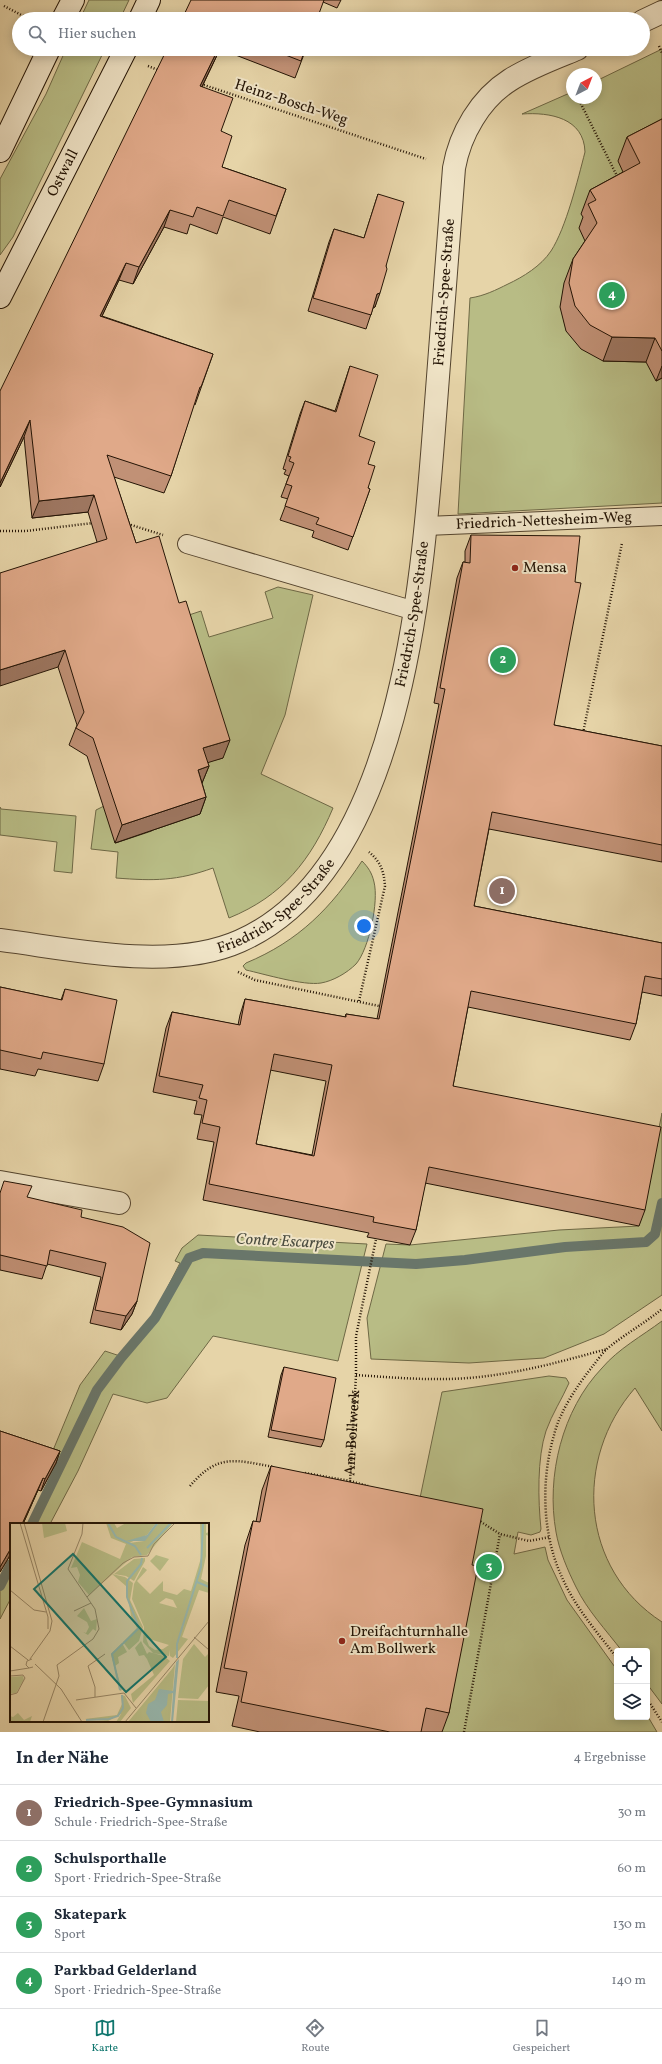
<!DOCTYPE html>
<html lang="de">
<meta charset="utf-8">
<style>
:root{--surface:#fff;--page:#f6f6f7;--text:#1f2937;--muted:#747a83;--line:#e0e1e3;--accent:#0f766e}
body{margin:0;font-family:Vollkorn,serif;background:var(--page);color:var(--text)}
.controls{position:absolute;right:12px;bottom:12px;display:grid;overflow:hidden;border-radius:4px;box-shadow:0 2px 10px #0003}
.controls button{width:36px;height:36px;display:grid;place-items:center;padding:0;border:0;border-bottom:1px solid var(--line);background:var(--surface);color:var(--text);font:20px sans-serif}
.compass{position:absolute;left:566px;top:68px;width:36px;height:36px;border-radius:50%;background:var(--surface);box-shadow:0 2px 10px #0003;rotate:42deg}
.you{position:absolute;left:364px;top:926px;width:14px;height:14px;margin:-10px;border:3px solid #fff;border-radius:50%;background:#1a73e8;box-shadow:0 0 0 6px #1a73e833}
.badge{display:grid;place-items:center;width:26px;height:26px;border-radius:50%;background:var(--accent);color:#fff;font-size:13px;font-weight:700}
.pin{position:absolute;translate:-50% -50%;border:2px solid #fff;box-shadow:0 1px 4px #0006}
.list{margin:0;padding:0;list-style:none}
h2{display:flex;justify-content:space-between;align-items:center;height:52px;margin:0;padding:0 16px;font-size:17px}
h2 small{font-size:13px;font-weight:400;color:var(--muted)}
.list li{display:grid;grid-template-columns:26px 1fr auto;gap:12px;align-items:center;box-sizing:border-box;height:56px;padding:0 16px;border-top:1px solid var(--line)}
.list b{display:block;font-size:15px;white-space:nowrap}
.list p{margin:0;font-size:13px;white-space:nowrap;color:var(--muted)}
.list em{font-size:13px;font-style:normal;color:var(--muted)}
.icon{flex:none;width:22px;height:22px;fill:none;stroke:currentColor;stroke-width:2;stroke-linecap:round;stroke-linejoin:round}
.map{position:relative;flex:none;width:662px;height:1732px;overflow:hidden}
.search{position:absolute;background:var(--surface);box-shadow:0 2px 10px #0003;left:12px;right:12px;top:12px;height:44px;display:flex;align-items:center;gap:10px;box-sizing:border-box;padding:0 14px;border-radius:22px;color:var(--muted);font-size:15px}
.sheet{height:276px;background:var(--surface)}
nav{display:flex;justify-content:space-around;align-items:center;box-sizing:border-box;height:56px;border-top:1px solid var(--line);background:var(--surface);font-size:11px;color:var(--muted)}
nav a{display:grid;justify-items:center;gap:2px}
nav .on{color:var(--accent)}
.map>svg:first-child{display:block}
.green{fill:#b8bc85;stroke:#6e6845}
.lines{fill:none;stroke-linecap:round;stroke-linejoin:round}
.stream{stroke:#69766a;stroke-width:10}
.lane-casing{stroke:#54442e;stroke-width:20}
.street-casing{stroke:#54442e;stroke-width:24}
.secondary-casing{stroke:#241405;stroke-width:24}
.path{stroke:#241405;stroke-width:2.5;stroke-dasharray:1 2;stroke-linecap:butt}
.lane{stroke:#efe3c6;stroke-width:18}
.street{stroke:#efe3c6;stroke-width:22}
.secondary{stroke:#efe3c6;stroke-width:22}
.wall{fill:#c19176;stroke:#241405;fill-rule:evenodd}
.shaded-wall{fill:#9d7660;stroke:#241405}
.building{fill:#e0a989;stroke:#241405;fill-rule:evenodd}
.poi-dot{fill:#8f2418;stroke:#efe3c6;stroke-width:1.5}
.labels{text-anchor:middle;dominant-baseline:central;stroke-width:4;stroke-linejoin:round;paint-order:stroke}
.street-label{font-size:15px;fill:#241405;stroke:#efe3c6}
.poi-label{font-size:15px;fill:#241405;stroke:#efe3c6;text-anchor:start}
.water-label{font-size:16px;font-style:italic;fill:#4c4d40;stroke:#efe3c6}
.inset-river{fill:none;stroke:#97b7ad;stroke-width:2}
.inset-road{fill:none;stroke:#988767;stroke-width:1}
.view{fill:#0f766e;fill-opacity:0.15;stroke:#0f766e;stroke-width:2}
.inset-edge{fill:none;stroke:#241405;stroke-width:2}
</style>
<div class="map">
<svg width="662" height="1732" viewBox="0 0 662 1732">
<rect width="100%" height="100%" fill="#e6d4a8"/>
<filter id="stains"><feTurbulence type="fractalNoise" baseFrequency=".005" numOctaves="4"/><feColorMatrix values="0 0 0 0 .2 0 0 0 0 .09 0 0 0 0 .02 0 0 0 .5 -.17"/></filter>
<radialGradient id="worn" r=".72"><stop offset=".6" stop-color="#630" stop-opacity="0"/><stop offset="1" stop-color="#630" stop-opacity=".3"/></radialGradient>
<!-- green -->
<g class="green">
<path d="M89,0H129L120,19H80Z"/>
<path d="M66,49H105L13,237L0,255V179L46,94Z"/>
<path d="M662,49V503L458,514L470,298C484,296 496,290 508,284C523,277 541,266 551,251C566,228 578,179 585,152C584,118 550,112 522,114L572,92V98H596V81Z"/>
<path d="M278,587L313,595L285,715L261,774L333,808C311,860 283,896 229,918L213,868C177,881 154,881 116,878L118,852L91,849L96,810L104,806L116,843L152,831L180,618L201,611L209,637L273,618L265,592Z"/>
<path d="M0,807L1,809L76,816L72,873L54,871L57,842L0,835Z"/>
<path d="M362,861C368,867 372,873 374,882C379,901 369,949 356,964C347,973 333,981 321,983C304,986 264,974 246,970L243,966L246,963C299,941 331,908 362,861Z"/>
<path d="M662,1113V1295L604,1334L544,1358L469,1363L371,1359L367,1318L386,1244L410,1245L559,1230L639,1226Z"/>
<path d="M198,1235L367,1244L338,1361L213,1336L167,1398L147,1403L113,1394L78,1471L50,1524H29L61,1464L49,1460L80,1385L105,1351L120,1356L153,1316L180,1263L175,1261L182,1248Z"/>
<path d="M662,1321V1431L635,1388C573,1459 580,1569 662,1622V1704L647,1684V1651H622C606,1630 587,1610 576,1587C568,1571 559,1550 556,1532C546,1476 562,1410 602,1368C618,1349 642,1336 662,1321Z"/>
<path d="M549,1376L566,1378L569,1383C562,1399 552,1414 546,1431C537,1458 538,1501 541,1529L540,1532L531,1535L518,1532L514,1554L545,1547L548,1560L567,1600L617,1670V1717H647V1715L657,1732H441L469,1590L420,1498L442,1392Z"/>
<path d="M11,1559V1598L0,1619V1580Z"/>
</g>
<g class="lines">
<!-- stream -->
<g class="stream">
<path d="M32,1524L97,1390L121,1358L155,1318L189,1258L203,1253L416,1264L465,1260L565,1247L646,1242L655,1234L662,1203"/>
<path d="M0,1586L11,1564"/>
</g>
<!-- lane casing -->
<g class="lane-casing">
<g id="lane">
<path id="s2" d="M426,526L662,516"/>
<path d="M187,544L415,611"/>
</g>
</g>
<!-- street casing -->
<g class="street-casing">
<g id="street">
<path d="M643,21L662,12"/>
<path id="s3" d="M0,940C73,949 171,972 240,941C405,868 423,572 435,416C442,334 447,251 454,168C460,134 480,99 510,80C530,67 555,58 577,49"/>
<path d="M0,1182L119,1203"/>
</g>
</g>
<!-- secondary casing -->
<g class="secondary-casing">
<g id="secondary">
<path d="M63,19L73,0"/>
<path d="M140,19L149,0"/>
<path d="M0,151L49,49"/>
<path id="s4" d="M0,297L126,49"/>
</g>
</g>
<!-- path -->
<g class="path">
<path d="M4,6L29,19"/>
<path d="M659,46L662,53"/>
<path d="M148,66L158,70"/>
<path d="M201,84L426,159"/>
<path d="M578,98L618,178"/>
<path d="M128,524L163,535"/>
<path d="M0,531H26L93,523"/>
<path d="M583,733L622,543"/>
<path d="M238,972L255,980L379,1006"/>
<path d="M359,1001L385,886C384,872 381,862 369,852"/>
<path d="M356,1375C400,1378 444,1382 487,1376C528,1371 567,1360 607,1349"/>
<path id="s1" d="M305,1473L350,1481L356,1375V1336L376,1239"/>
<path d="M350,1481L368,1486"/>
<path d="M190,1486C218,1453 235,1460 274,1467"/>
<path d="M478,1520L500,1534L529,1541L550,1537"/>
<path d="M617,1658C597,1632 574,1606 561,1575C542,1533 541,1479 554,1435C560,1411 577,1386 592,1367C597,1361 602,1353 608,1348C625,1334 645,1323 662,1309"/>
<path d="M647,1699L662,1722"/>
<path d="M464,1732L500,1534"/>
</g>
<!-- lane -->
<use href="#lane" class="lane"/>
<!-- street -->
<use href="#street" class="street"/>
<!-- secondary -->
<use href="#secondary" class="secondary"/>
</g>
<!-- wall -->
<g class="wall">
<path d="M191,0H341L337,8L323,2Z"/>
<path d="M167,49H220L202,87L221,131L222,167L286,189L270,234L223,217L217,234L190,224L187,234L164,227L133,284L119,280L102,316L213,354L195,405L194,404L171,476L164,493L114,477L136,543L223,758L207,762L209,766L202,783L206,797L200,814L115,843L87,756L69,745L77,725L58,667L97,542L88,512L32,518L24,437L0,487Z"/>
<path d="M220,49H306L295,78Z"/>
<path d="M662,119V378L656,381L646,362L603,361L581,349L566,331L560,307L564,283L573,259L585,241L579,228L583,217L581,214L590,190L623,172L618,161L627,137Z"/>
<path d="M378,194L386,266L375,307L373,308L366,329L308,311L329,242L334,229L364,238Z"/>
<path d="M350,366L359,436L368,464V488L370,489L348,550L312,537L314,531L280,520L288,499L281,497L289,476L284,474L286,470L283,469L300,414L305,401L335,411Z"/>
<path d="M471,535L554,725L662,746V862L489,829L474,906L662,943V996L642,992L636,1024L630,1040L468,1007L453,1086L645,1210L639,1226L425,1183L416,1230L410,1245L367,1237L369,1233L203,1200L214,1142L197,1139L202,1115L194,1114L197,1101L153,1092L166,1028L172,1012L238,1025L240,1015L245,999L345,1017L346,1014L377,1019L439,704L434,703L457,578L463,562H465V551ZM270,1070L326,1081L312,1155L256,1144Z"/>
<path d="M0,987L61,1000L65,989L104,1064L98,1081L38,1069L35,1076L0,1069Z"/>
<path d="M0,1192L28,1198L81,1217L137,1301L132,1314L121,1330L90,1323L101,1277L47,1264L42,1279L0,1270Z"/>
<path d="M284,1367L324,1440L321,1447L268,1437L281,1375Z"/>
<path d="M0,1431L60,1451L56,1463L41,1491L38,1490L23,1524H11L9,1557L0,1572Z"/>
<path d="M271,1466L472,1565L449,1713L442,1732H260L232,1726L239,1696L216,1692L245,1545L253,1521L256,1522L262,1490Z"/>
</g>
<!-- shaded-wall -->
<g class="shaded-wall">
<path d="M218,49H220L194,103L200,86Z"/>
<path d="M170,210L164,227L133,284L139,267Z"/>
<path d="M126,263L119,280L94,333L100,316Z"/>
<path d="M380,293L375,307L372,308L377,294Z"/>
<path d="M612,337L655,338L646,362L603,361Z"/>
<path d="M662,366V378L656,381Z"/>
<path d="M30,420L24,437L0,487V483Z"/>
<path d="M94,495L88,512L32,518L39,501Z"/>
<path d="M65,650L58,667L0,686V670Z"/>
<path d="M230,740L223,758L197,766L203,748Z"/>
<path d="M209,766L202,783L198,770Z"/>
<path d="M206,797L200,814L115,843L122,825Z"/>
<path d="M137,1301L132,1314L121,1330L126,1316Z"/>
<path d="M60,1451L56,1463L41,1491L45,1479Z"/>
<path d="M43,1478L38,1490L23,1524H22Z"/>
<path d="M11,1548V1551L9,1557L0,1572V1567Z"/>
</g>
<!-- building -->
<g class="building">
<path d="M191,0H324L317,19H182Z"/>
<path d="M167,49H218L200,86L233,98L221,131L232,136L222,167L286,189L276,216L229,200L223,216L197,207L193,217L170,210L139,267L126,263L100,316L213,354L201,387H200L171,476L107,455L136,543L159,536L179,603L186,601L230,740L203,748L209,766L198,770L206,797L122,825L93,738L76,728L84,712L65,650L0,670V573L107,539L94,495L39,501L30,420L0,483V391Z"/>
<path d="M270,49H305L301,61Z"/>
<path d="M662,119V351L655,338L612,337L590,325L575,306L569,283L573,259L597,223L588,204L596,200L590,190L640,163L627,137Z"/>
<path d="M378,194L404,202L386,266L387,269L380,293L377,294L371,315L313,298L334,229L364,238Z"/>
<path d="M350,366L378,375L359,436L375,442L368,464L375,466L368,488L370,489L353,537L316,524L319,518L285,506L292,486L286,484L294,463L289,461L291,457L288,456L305,401L336,412Z"/>
<path d="M471,535L580,536L575,582L581,583L554,725L662,746V845L492,812L474,906L662,943V979L645,976L636,1024L471,991L453,1086L661,1127L645,1210L429,1167L416,1230L373,1222L374,1217L209,1184L220,1127L202,1123L207,1100L199,1098L203,1085L159,1076L172,1012L240,1025L245,999L346,1017V1014L379,1019L445,689L440,688L463,562L470,563ZM274,1054L332,1065L314,1156L256,1144Z"/>
<path d="M0,987L62,1000L65,989L117,1000L104,1064L43,1052L41,1059L0,1050Z"/>
<path d="M4,1181L32,1186L27,1197L82,1210L81,1217L123,1227L150,1243L137,1301L126,1316L95,1310L106,1263L50,1250L47,1266L0,1255V1193Z"/>
<path d="M284,1367L336,1378L324,1440L271,1430Z"/>
<path d="M0,1431L60,1451L45,1479L43,1478L22,1524H11V1548L0,1567Z"/>
<path d="M271,1466L483,1509L472,1565L478,1566L449,1713L426,1708L421,1732H390L241,1702L247,1672L224,1668L253,1521L260,1522Z"/>
</g>
<!-- markers -->
<g class="poi-dot">
<circle cx="515" cy="568" r="4"/>
<circle cx="342" cy="1641" r="4"/>
</g>
<g class="labels">
<!-- street labels -->
<g class="street-label">
<text transform="translate(291 103) rotate(18)">Heinz-Bosch-Weg</text>
<text stroke="none"><textPath href="#s4" startOffset="139">Ostwall</textPath></text>
<text stroke="none"><textPath href="#s3" startOffset="952">Friedrich-Spee-Straße</textPath></text>
<text stroke="none"><textPath href="#s2" startOffset="118">Friedrich-Nettesheim-Weg</textPath></text>
<text stroke="none"><textPath href="#s3" startOffset="628">Friedrich-Spee-Straße</textPath></text>
<text stroke="none"><textPath href="#s3" startOffset="293">Friedrich-Spee-Straße</textPath></text>
<text stroke="none"><textPath href="#s1" startOffset="94">Am Bollwerk</textPath></text>
</g>
<!-- poi labels -->
<g class="poi-label">
<text x="523" y="568">Mensa</text>
<text x="350" y="1632">Dreifachturnhalle<tspan x="350" dy="17">Am Bollwerk</tspan></text>
</g>
<!-- water labels -->
<g class="water-label">
<text transform="translate(285 1242) rotate(3)">Contre Escarpes</text>
</g>
</g>
<!-- overview -->
<g transform="translate(10 1523)">
<rect width="199" height="199" fill="#e6d4a8"/>
<path d="M32,0H55L57,8L34,15ZM96,0H104L107,5L116,0H146L137,12L119,20L134,18L149,0H163L137,32L122,34L79,72L68,59L70,52L67,44L61,45L72,19L110,36L116,21L101,15ZM190,0H196V10L199,9V13L196,12V33L191,56L199,60V70L189,67L172,114L178,116L163,135L160,133V127L159,133L143,130L133,119L134,104L122,76L124,61L133,44L137,47L127,58L140,71L153,58V68L167,72L174,66L181,68L191,35ZM156,75L163,77L167,85L149,80ZM136,115L159,122L153,126L145,127L139,123ZM146,32L159,36L150,48L140,38ZM124,36L135,35V38L124,58L116,53L104,51ZM102,51L115,54L123,60L120,77L133,104L129,118L119,127L113,119L127,105L121,93L116,63ZM74,85L81,98L87,96L86,108L83,106L78,112L73,109L76,110L79,104L77,99L67,93ZM131,118L137,131L139,129L154,133L160,138L123,180L121,171L144,152L137,136L134,132L129,133L125,125ZM112,120L117,129L108,134L109,140L105,143L112,167L110,168L101,131ZM184,121L195,134L199,130V162L188,176L168,175L173,136ZM165,141L160,199H118L162,146ZM13,153L14,157L6,170L0,171V154ZM111,172L115,173L121,185L110,199H106L111,191L98,198L75,196L107,192L112,181ZM168,177L199,178V199H166ZM8,190L14,197L22,193L20,199H0V193L3,194Z" fill="#b8bc85" fill-rule="evenodd"/>
<path d="M146,0H149L135,18H116L137,12ZM169,136L163,199H161L163,170L158,171L157,182L151,189L154,199H141L136,190L138,181L145,177L149,166L163,168L166,139Z" fill="#97b7ad"/>
<path class="inset-river" d="M98,0L106,14L125,23L131,32M137,25L161,0M187,59L199,64M167,135V121L191,44L193,0M110,167L102,131L129,105L117,74V58L131,41L132,35M76,197L99,196L108,193L113,185L112,172"/>
<path class="inset-road" d="M10,0L38,94V106M14,0L42,98L40,108L20,136M0,67L24,87L36,89M77,74L113,40L124,34L138,33L144,21L165,0M64,88L81,80M184,114L199,127M0,123L18,137M22,136L17,138L16,142L19,145L23,144M25,141L51,166L72,199M0,148L19,145M0,153L13,152L15,155L7,170L0,172M85,174V164L78,143L95,131M66,177L114,170L126,185M33,199L49,153L47,142L83,116L89,106L85,86L58,46L72,11L73,0M115,199L199,98"/>
<path class="view" d="M63,31L156,134L116,169L24,66Z"/>
<rect width="199" height="199" class="inset-edge"/>
</g>
<rect width="100%" height="100%" filter="url(#stains)"/>
<rect width="100%" height="100%" fill="url(#worn)"/>
</svg>
<div class="controls">
<button><svg class="icon" aria-label="locate" viewBox="0 0 24 24"><circle cx="12" cy="12" r="6"/><path d="M12 2v4M12 18v4M2 12h4M18 12h4"/></svg></button>
<button><svg class="icon" aria-label="layers" viewBox="0 0 24 24"><path d="M12 4l9 5-9 5-9-5zM3 14l9 5 9-5"/></svg></button>
</div>
<svg class="compass" viewBox="-18 -18 36 36"><path d="M0-13l5 13h-10z" fill="#e53935"/><path d="M0 13l5-13h-10z" fill="#747a83"/></svg>
<div class="you"></div>
<div class="pin badge" style="left:502px;top:891px;background:#8d6e63">1</div>
<div class="pin badge" style="left:503px;top:660px;background:#2e9e5b">2</div>
<div class="pin badge" style="left:489px;top:1567px;background:#2e9e5b">3</div>
<div class="pin badge" style="left:612px;top:295px;background:#2e9e5b">4</div>
<div class="search"><svg class="icon" aria-label="search" viewBox="0 0 24 24"><circle cx="10" cy="10" r="6"/><path d="M15 15l6 6"/></svg>Hier suchen</div>
</div>
<section class="sheet">
<h2>In der Nähe<small>4 Ergebnisse</small></h2>
<ul class="list">
<li><span class="badge" style="background:#8d6e63">1</span><div><b>Friedrich-Spee-Gymnasium</b><p>Schule · Friedrich-Spee-Straße</p></div><em>30 m</em></li>
<li><span class="badge" style="background:#2e9e5b">2</span><div><b>Schulsporthalle</b><p>Sport · Friedrich-Spee-Straße</p></div><em>60 m</em></li>
<li><span class="badge" style="background:#2e9e5b">3</span><div><b>Skatepark</b><p>Sport</p></div><em>130 m</em></li>
<li><span class="badge" style="background:#2e9e5b">4</span><div><b>Parkbad Gelderland</b><p>Sport · Friedrich-Spee-Straße</p></div><em>140 m</em></li>
</ul>
</section>
<nav>
<a class="on"><svg class="icon" aria-label="map" viewBox="0 0 24 24"><path d="M3 6l6-2 6 2 6-2v14l-6 2-6-2-6 2zM9 4v14M15 6v14"/></svg>Karte</a>
<a><svg class="icon" aria-label="directions" viewBox="0 0 24 24"><path d="M12 3l9 9-9 9-9-9zM9 14v-3h6M13 9l2 2-2 2"/></svg>Route</a>
<a><svg class="icon" aria-label="saved" viewBox="0 0 24 24"><path d="M7 4h10v16l-5-4-5 4z"/></svg>Gespeichert</a>
</nav>
